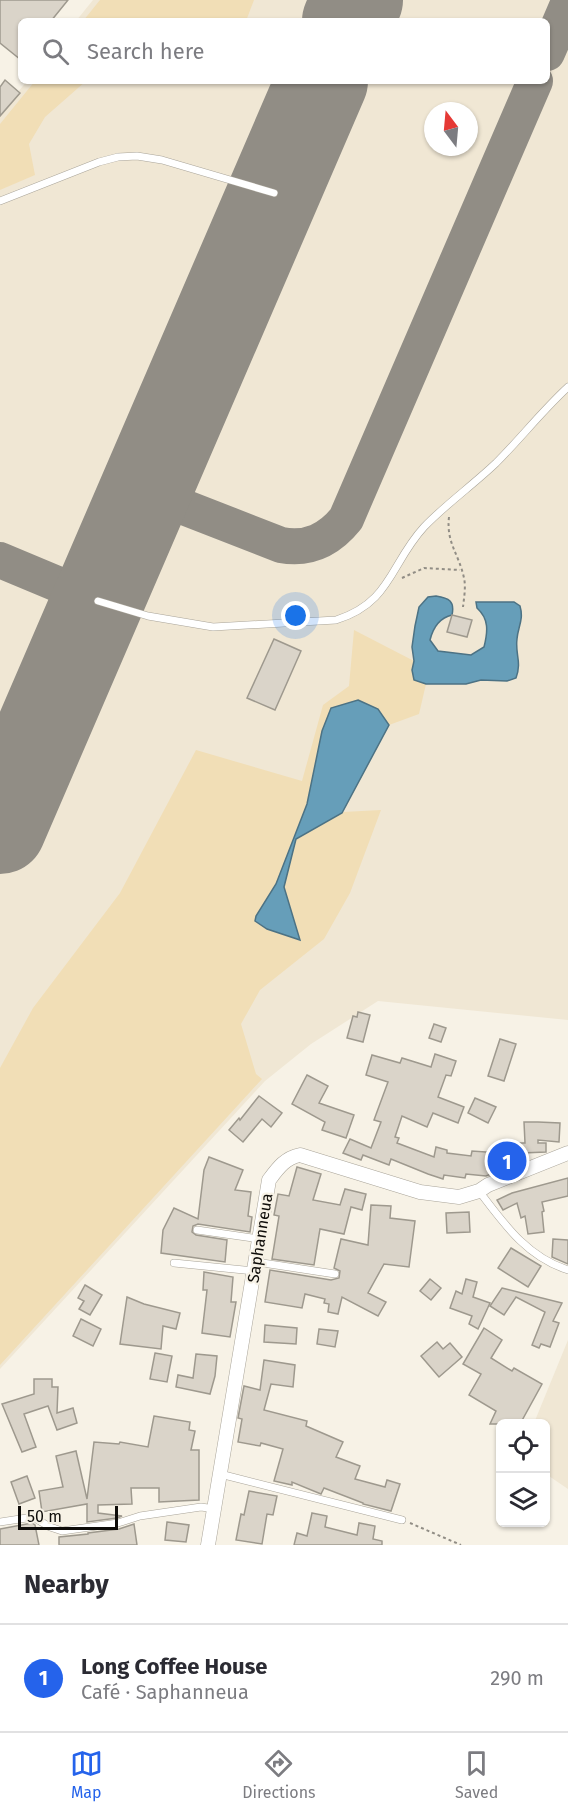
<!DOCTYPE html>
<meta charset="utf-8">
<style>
:root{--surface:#fff;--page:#f7f7f7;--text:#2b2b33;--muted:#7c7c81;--line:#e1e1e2;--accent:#2563eb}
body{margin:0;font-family:"Fira Sans",sans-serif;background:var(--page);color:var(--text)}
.controls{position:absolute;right:18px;bottom:18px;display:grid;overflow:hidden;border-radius:9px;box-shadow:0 2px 4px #0004}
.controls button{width:54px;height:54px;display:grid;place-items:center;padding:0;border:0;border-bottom:2px solid var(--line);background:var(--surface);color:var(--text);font:30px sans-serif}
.compass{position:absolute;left:424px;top:102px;width:54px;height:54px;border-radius:50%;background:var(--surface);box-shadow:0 2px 4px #0004;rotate:344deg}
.scale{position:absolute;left:18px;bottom:15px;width:100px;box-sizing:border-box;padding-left:6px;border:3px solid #0e0c09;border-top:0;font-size:16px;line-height:21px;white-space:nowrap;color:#0e0c09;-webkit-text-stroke:4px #f7f2e6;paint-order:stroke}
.you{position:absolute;left:296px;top:616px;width:21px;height:21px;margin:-15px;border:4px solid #fff;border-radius:50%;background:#1a73e8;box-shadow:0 0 0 9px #1a73e833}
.badge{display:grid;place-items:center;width:39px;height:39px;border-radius:50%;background:var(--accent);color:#fff;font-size:20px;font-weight:700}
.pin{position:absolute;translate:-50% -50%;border:3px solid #fff;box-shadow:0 2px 6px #0006}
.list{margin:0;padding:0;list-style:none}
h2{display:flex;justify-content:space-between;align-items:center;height:78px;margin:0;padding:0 24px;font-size:26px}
h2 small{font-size:20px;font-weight:400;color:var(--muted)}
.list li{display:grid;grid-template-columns:39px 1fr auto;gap:18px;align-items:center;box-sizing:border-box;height:108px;padding:0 24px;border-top:2px solid var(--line)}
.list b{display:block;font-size:22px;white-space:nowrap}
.list p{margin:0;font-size:20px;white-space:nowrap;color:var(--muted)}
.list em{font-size:20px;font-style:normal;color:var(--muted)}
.icon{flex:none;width:33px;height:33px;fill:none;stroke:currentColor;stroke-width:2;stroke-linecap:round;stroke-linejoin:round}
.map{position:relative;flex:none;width:568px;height:1545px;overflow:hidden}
.search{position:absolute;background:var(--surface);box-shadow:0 2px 4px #0004;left:18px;right:18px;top:18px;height:66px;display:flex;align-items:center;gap:15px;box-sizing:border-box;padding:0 21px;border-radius:9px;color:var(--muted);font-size:22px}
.sheet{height:186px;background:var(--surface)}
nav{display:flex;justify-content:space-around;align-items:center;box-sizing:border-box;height:84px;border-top:2px solid var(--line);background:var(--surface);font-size:16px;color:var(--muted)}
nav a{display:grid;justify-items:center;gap:3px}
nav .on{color:var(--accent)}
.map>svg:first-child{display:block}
.built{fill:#f0e7d4;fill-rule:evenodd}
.green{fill:#f1deb6}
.water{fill:#669eb9;stroke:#4c7284;stroke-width:1.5}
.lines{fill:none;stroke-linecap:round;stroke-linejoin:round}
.taxiway{stroke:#918d85;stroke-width:36}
.runway{stroke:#918d85;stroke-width:92}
.building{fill:#dad4c9;stroke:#9e998e;stroke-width:1.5}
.service-casing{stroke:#a9a499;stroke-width:8}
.minor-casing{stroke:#a9a499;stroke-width:15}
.path{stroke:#918d85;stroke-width:2;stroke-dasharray:3 3;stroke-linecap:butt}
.service{stroke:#fff;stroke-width:7}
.minor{stroke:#fff;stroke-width:14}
.labels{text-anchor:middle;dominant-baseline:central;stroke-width:4.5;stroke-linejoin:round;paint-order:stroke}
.street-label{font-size:16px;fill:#0e0c09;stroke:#f7f2e6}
</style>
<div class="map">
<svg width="568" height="1545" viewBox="0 0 568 1545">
<rect width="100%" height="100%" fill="#f7f2e6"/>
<!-- built -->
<g class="built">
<path d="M93,0H568V1020L378,1001L311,1044L265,1081L0,1369V114L27,81H547V21H76ZM433,111H469V147H433Z"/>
<path d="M568,1340V1489L546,1474V1424L534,1423Z"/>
</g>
<!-- green -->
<g class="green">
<path d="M100,0H254L246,21H83Z"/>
<path d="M35,81H86L45,117L29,144L35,175L0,190V124Z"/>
<path d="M354,630L414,661L412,670L414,680L426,684L419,714L389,725L343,812L381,810L350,893L324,939L260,990L241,1024L256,1074L262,1079L0,1365V1068L33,1008L120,893L196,750L302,781L323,705L349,686Z"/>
</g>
<!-- water -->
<g class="water">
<path d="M436,596C449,598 455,601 452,615C439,618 433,628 430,640L438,651L471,655L484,647C488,631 489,619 477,608L476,602H514L520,606C524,620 518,626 517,639C515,655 522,661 516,678L507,681L481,680L466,684H426L414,680L412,670L414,661L412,647L415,626L419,607L428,597Z"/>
<path d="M358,700L378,709L389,725L342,813L296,839L284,887L300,940L267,929L255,921L256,916L276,884L307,804L322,731L331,708Z"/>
</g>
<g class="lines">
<!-- taxiway -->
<g class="taxiway">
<path d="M547,53L568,4"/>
<path d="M145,492L281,545C308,550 329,540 346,519L535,81"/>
<path d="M0,560L98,601"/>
</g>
<!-- runway -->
<g class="runway">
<path d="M348,21L357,0"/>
<path d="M0,828L322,81"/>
</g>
</g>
<!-- building -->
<g class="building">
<path d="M0,0H68L51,21H21V60L0,43Z"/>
<path d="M5,80L20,93L0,116V87Z"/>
<path d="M452,615L472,620L467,637L447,632Z"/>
<path d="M274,639L301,651L275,710L247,698Z"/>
<path d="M358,1012L370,1015L363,1042L347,1038L353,1016L357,1017Z"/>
<path d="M434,1024L446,1028L441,1042L429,1038Z"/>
<path d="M500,1039L516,1044L504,1081L488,1076Z"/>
<path d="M435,1054L456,1061L451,1076L446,1075L438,1097L464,1107L458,1123L433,1113L427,1127L402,1116L395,1137L399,1138L397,1143L434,1157L436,1147L447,1150V1153L471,1156L472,1151L500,1153V1143H525L524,1122H538L560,1123L559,1142L538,1140V1143H546V1152L522,1153V1162H495L494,1173L486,1176L466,1174L465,1178L444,1175L443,1179L428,1174L391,1159L389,1165L363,1155L361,1160L343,1153L350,1139L371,1148L381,1122L374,1120L388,1082L366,1075L372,1055L400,1063L402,1058L431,1067Z"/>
<path d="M307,1075L328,1086L319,1103L354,1115L346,1138L322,1130L325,1122L292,1104Z"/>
<path d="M259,1096L282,1113L271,1127L262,1119L243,1142L229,1130L239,1118L240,1120Z"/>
<path d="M475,1098L496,1107L488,1123L468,1113Z"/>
<path d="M209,1157L243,1170L235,1190L251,1192L248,1216L252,1217L250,1232L198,1224L193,1226L192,1232L196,1235L227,1240L225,1262L161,1253L163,1230L174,1208L198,1219L204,1170Z"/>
<path d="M297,1167L321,1174L313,1200L340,1205L345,1189L366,1194L362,1210L351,1207L344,1234L320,1229L314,1265L272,1259L279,1216L274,1215L278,1194L289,1196Z"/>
<path d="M568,1178V1196L542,1202L544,1211L542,1212L544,1232L528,1234L525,1216L521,1218L517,1203L503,1210L497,1200L512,1193Z"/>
<path d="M371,1205L391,1206L390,1218L415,1221L409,1267L384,1264L368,1293L386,1302L378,1316L342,1297L338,1314L328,1312L329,1304L324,1303L325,1299L305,1294L302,1308L265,1302L270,1270L331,1280L339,1278L340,1271L334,1268L341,1239L368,1245Z"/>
<path d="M469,1212L470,1232L447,1233L446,1213Z"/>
<path d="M553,1239L568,1240V1264L552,1257Z"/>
<path d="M511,1248L541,1266L528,1287L498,1268Z"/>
<path d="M204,1272L233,1277L231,1302H236L230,1337L202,1333L207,1290H203Z"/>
<path d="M430,1279L441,1288L431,1300L420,1291Z"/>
<path d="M466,1279L477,1282L473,1297L490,1303L478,1329L469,1324L472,1316L450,1308L456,1291L462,1294Z"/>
<path d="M85,1285L102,1295L90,1315L79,1309L84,1301L78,1298Z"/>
<path d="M502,1288L562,1303L553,1321L559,1323L550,1347L541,1344L539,1348L532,1345L545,1312L516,1297L504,1315L490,1306Z"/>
<path d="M127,1297L144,1304L180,1313L176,1329L163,1326L161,1349L120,1344Z"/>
<path d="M81,1319L101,1329L93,1346L73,1336Z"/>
<path d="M265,1325L297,1328L296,1344L264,1342Z"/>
<path d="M484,1328L502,1340L491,1358L512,1371L514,1368L542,1384L520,1424H490L496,1411L469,1395L481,1374L463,1364Z"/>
<path d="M319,1329L338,1331L335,1347L317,1344Z"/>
<path d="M437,1342L443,1349L450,1343L462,1357L439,1377L421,1356Z"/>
<path d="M155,1353L172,1356L167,1382L150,1379Z"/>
<path d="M196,1354L217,1356L215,1376L210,1394L176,1387L178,1375L193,1378Z"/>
<path d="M264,1360L295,1365L293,1387L271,1384L264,1410L307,1421L306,1426L343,1442L336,1457L360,1466L355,1479L385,1487L387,1480L400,1484L391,1511L363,1504V1503L324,1488L321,1494L292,1482V1485L274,1481L283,1449L261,1443L260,1446L238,1442L242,1419L238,1418L244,1386L260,1390Z"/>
<path d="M34,1379H52V1387H58L57,1413L73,1408L77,1423L57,1430L48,1406L24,1414L36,1447L22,1452L2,1404L34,1394Z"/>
<path d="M154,1416L190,1422L189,1430L195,1431L191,1450H199V1500L159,1502V1488H131L132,1504L98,1505V1513L122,1516L117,1518L87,1522V1504L42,1512L39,1491L63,1487L56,1456L76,1451L87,1499L94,1442L119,1444L120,1442L148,1447Z"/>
<path d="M27,1476L35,1498L19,1504L11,1482Z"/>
<path d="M249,1491L277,1496L273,1515L267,1514L262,1544L236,1540L241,1514L244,1515Z"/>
<path d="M312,1513L327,1516L325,1527L357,1535L359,1523L375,1526L373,1539L382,1541V1545H294L297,1533L307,1536Z"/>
<path d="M167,1522L189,1525L186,1542L165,1540Z"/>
<path d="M32,1523L35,1525L39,1545H0V1529Z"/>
<path d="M134,1524L137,1545H59V1537L88,1534V1533L119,1529Z"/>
</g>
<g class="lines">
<!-- service casing -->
<g class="service-casing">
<g id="service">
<path d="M0,201L99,162L118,157L137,156L162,160L274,193"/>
<path d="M98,601L148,616L213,627L336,620C391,603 390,564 424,527C446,504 473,485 496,463C521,438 542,411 568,387"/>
<path d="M479,1191C504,1224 527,1257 568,1270"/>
<path d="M197,1230L259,1239"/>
<path d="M256,1262L335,1274"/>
<path d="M174,1263L254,1271"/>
<path d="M220,1474L402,1520"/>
<path d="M0,1522L33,1517L50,1527L62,1531L118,1523L140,1516L201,1507L215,1509"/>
</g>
</g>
<!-- minor casing -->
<g class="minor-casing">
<path id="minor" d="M208,1545L269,1180C278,1168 285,1158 300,1155L420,1192L459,1197L479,1191L488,1185L568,1153"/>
</g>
<!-- path -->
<g class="path">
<path d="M449,517C446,543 459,554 464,578C466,587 464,598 463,607"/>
<path d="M402,578L424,568L460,570"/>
<path d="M410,1523L461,1545"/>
</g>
<!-- service -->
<use href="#service" class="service"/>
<!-- minor -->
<use href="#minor" class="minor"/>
</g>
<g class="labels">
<!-- street labels -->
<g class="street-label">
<text transform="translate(260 1238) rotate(-81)">Saphanneua</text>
</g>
</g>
</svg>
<div class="controls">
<button><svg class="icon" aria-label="locate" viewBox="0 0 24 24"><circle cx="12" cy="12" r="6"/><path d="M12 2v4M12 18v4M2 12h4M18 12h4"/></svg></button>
<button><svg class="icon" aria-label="layers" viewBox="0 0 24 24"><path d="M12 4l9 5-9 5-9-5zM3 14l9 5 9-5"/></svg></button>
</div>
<svg class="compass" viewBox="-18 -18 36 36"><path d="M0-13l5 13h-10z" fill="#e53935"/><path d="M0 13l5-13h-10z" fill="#7c7c81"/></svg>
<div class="scale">50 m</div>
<div class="you"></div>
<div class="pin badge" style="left:507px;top:1161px">1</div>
<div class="search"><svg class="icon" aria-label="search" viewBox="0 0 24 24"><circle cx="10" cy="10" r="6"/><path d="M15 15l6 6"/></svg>Search here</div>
</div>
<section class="sheet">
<h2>Nearby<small></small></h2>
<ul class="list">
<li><span class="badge">1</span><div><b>Long Coffee House</b><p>Café · Saphanneua</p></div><em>290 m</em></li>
</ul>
</section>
<nav>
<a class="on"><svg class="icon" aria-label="map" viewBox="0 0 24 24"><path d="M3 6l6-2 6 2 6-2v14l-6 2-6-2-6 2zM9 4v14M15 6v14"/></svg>Map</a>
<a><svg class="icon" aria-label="directions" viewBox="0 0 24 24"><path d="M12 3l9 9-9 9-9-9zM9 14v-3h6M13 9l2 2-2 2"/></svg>Directions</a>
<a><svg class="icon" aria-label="saved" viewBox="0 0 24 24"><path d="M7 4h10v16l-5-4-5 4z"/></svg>Saved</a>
</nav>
